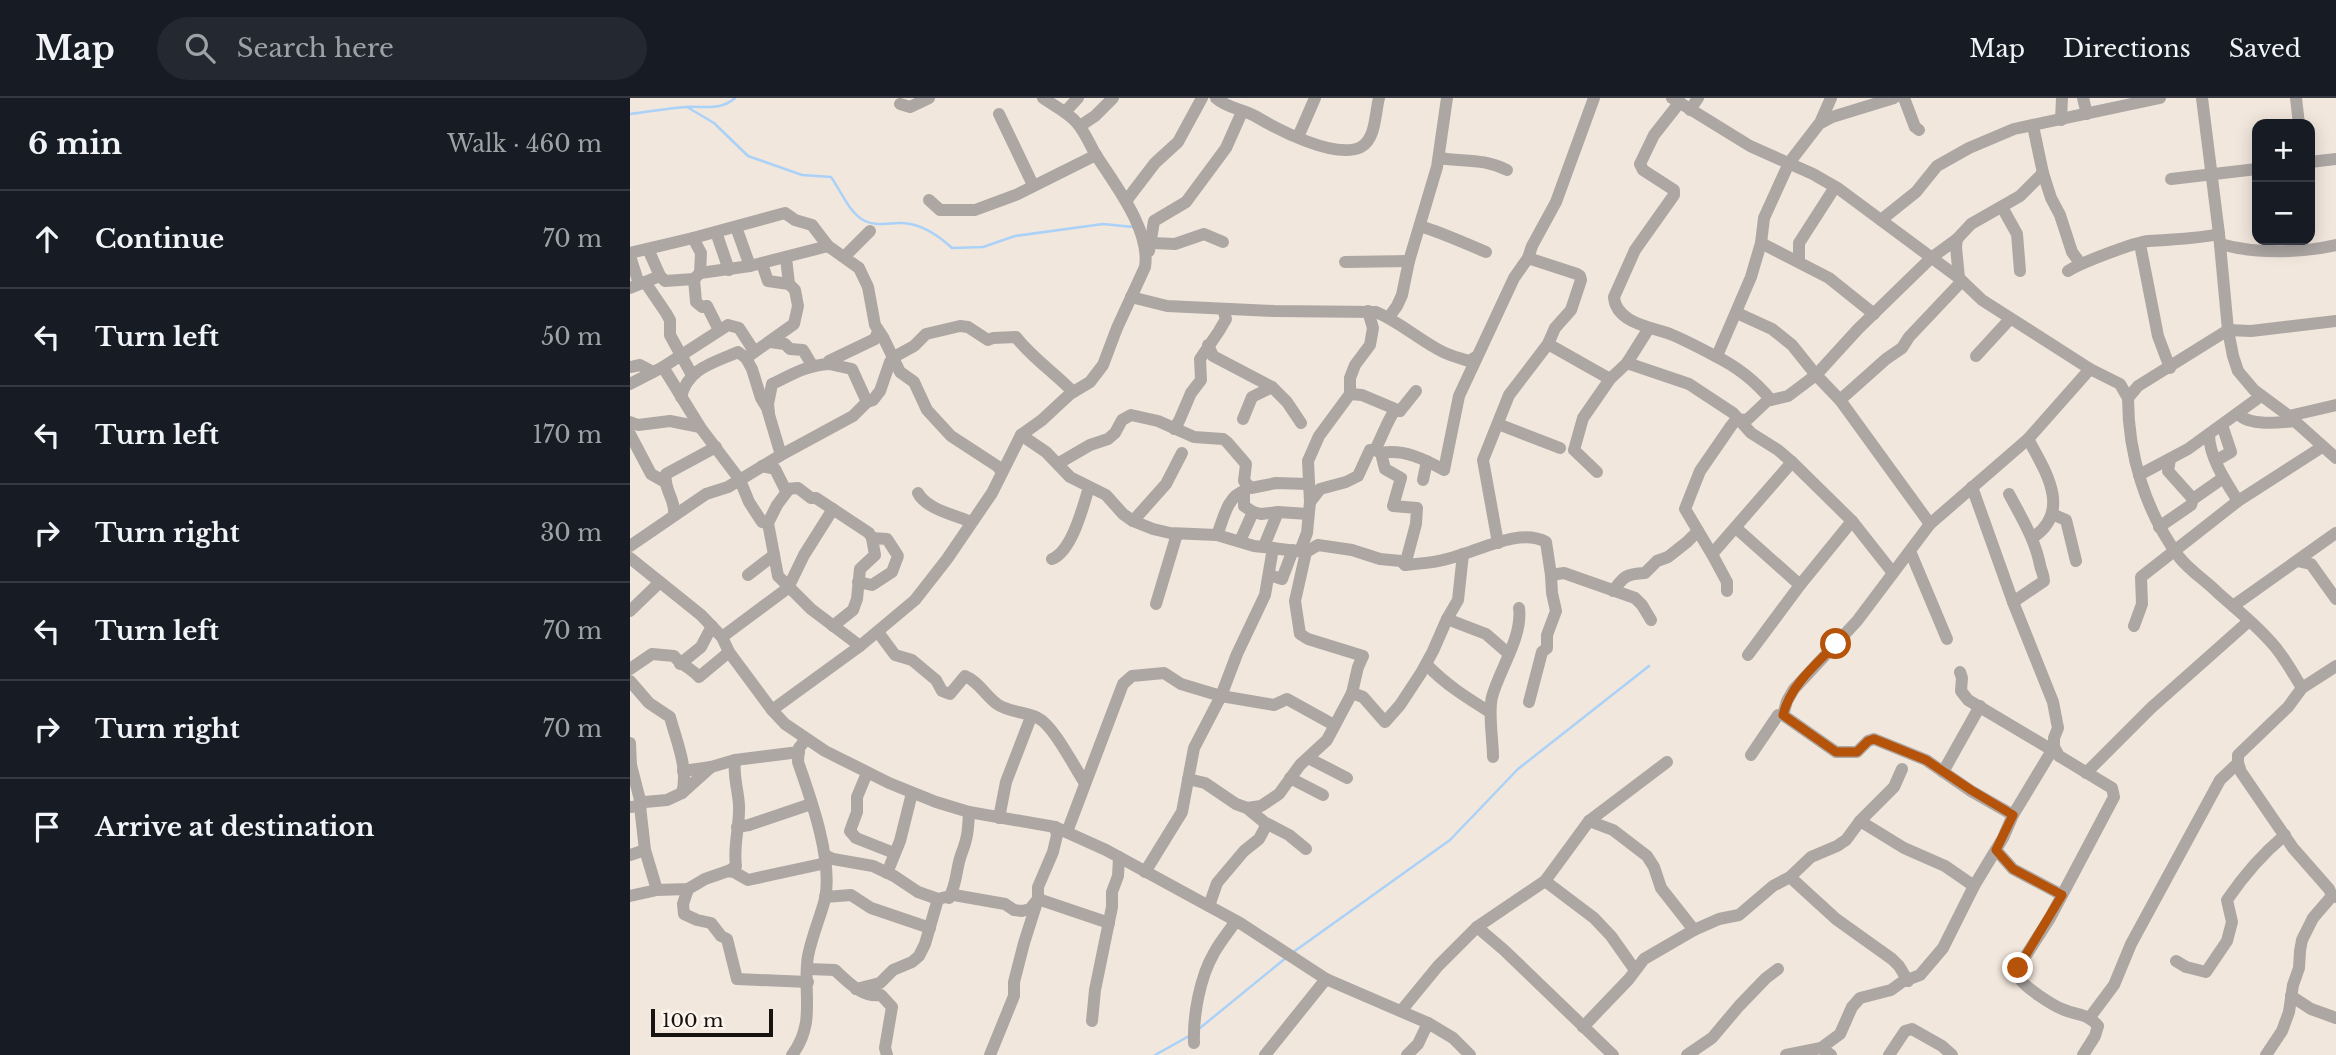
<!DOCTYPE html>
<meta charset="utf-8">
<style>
:root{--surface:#171b24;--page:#242831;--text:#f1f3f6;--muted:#9ea1a6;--line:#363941}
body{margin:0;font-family:"Libre Baskerville",serif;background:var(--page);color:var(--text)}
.controls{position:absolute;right:21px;top:21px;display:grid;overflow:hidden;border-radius:14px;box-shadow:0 4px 18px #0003}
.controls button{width:63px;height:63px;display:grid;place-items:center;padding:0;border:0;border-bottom:2px solid var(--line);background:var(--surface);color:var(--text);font:35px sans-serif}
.scale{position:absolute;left:21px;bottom:18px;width:122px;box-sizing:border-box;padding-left:7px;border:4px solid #171310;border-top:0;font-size:19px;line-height:24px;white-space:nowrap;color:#171310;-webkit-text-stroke:5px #fdf5ed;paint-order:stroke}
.stop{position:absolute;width:21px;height:21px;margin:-16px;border:5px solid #b45309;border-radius:50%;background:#fff}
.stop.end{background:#b45309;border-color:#fff;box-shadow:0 2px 7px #0008}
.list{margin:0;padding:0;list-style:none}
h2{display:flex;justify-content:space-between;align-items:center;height:91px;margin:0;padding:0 28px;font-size:30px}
h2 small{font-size:23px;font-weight:400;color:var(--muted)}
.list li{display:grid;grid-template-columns:46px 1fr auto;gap:21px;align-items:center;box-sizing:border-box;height:98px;padding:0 28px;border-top:2px solid var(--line)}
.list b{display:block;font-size:26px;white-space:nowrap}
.list em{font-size:23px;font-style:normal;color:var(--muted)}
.icon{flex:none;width:38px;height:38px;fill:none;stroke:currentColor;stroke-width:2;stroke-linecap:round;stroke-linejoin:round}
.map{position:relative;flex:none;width:1706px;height:957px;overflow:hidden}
header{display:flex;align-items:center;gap:42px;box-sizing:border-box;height:98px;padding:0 35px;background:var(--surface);border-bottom:2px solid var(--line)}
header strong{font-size:33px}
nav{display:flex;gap:38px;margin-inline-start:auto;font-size:24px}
.search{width:490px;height:63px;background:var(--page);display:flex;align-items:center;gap:18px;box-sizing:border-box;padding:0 24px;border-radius:38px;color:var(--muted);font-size:26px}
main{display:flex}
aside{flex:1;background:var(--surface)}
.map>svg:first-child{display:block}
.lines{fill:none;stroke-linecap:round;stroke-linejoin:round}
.stream{stroke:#aad1f8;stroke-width:2.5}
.minor{stroke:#ada7a4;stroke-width:12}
.route{stroke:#b45309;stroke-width:9}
</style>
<header>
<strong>Map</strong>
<div class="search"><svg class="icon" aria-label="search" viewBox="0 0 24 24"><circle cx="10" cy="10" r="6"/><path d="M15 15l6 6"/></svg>Search here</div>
<nav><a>Map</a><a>Directions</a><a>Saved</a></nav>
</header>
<main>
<aside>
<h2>6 min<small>Walk · 460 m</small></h2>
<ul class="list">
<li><svg class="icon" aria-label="ahead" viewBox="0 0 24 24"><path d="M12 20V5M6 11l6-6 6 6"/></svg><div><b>Continue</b></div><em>70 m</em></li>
<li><svg class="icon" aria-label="left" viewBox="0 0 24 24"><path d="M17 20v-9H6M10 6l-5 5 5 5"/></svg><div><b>Turn left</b></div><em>50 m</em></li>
<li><svg class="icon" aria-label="left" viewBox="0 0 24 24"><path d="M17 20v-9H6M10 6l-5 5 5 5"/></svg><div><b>Turn left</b></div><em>170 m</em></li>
<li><svg class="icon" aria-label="right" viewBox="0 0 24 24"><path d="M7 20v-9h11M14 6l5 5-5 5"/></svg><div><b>Turn right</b></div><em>30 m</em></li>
<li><svg class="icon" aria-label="left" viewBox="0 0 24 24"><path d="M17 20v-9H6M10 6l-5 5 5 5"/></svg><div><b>Turn left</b></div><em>70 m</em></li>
<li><svg class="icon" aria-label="right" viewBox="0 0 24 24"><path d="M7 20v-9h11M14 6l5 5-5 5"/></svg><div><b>Turn right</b></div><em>70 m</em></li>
<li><svg class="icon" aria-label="arrive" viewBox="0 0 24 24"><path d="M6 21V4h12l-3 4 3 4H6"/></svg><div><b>Arrive at destination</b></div></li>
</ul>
</aside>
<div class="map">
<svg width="1706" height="957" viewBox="0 0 1706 957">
<rect width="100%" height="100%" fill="#f2e7dd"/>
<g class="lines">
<!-- stream -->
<g class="stream">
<path d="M57,9L84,25L118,58L172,77L201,79C211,93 219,115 235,123C247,129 261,124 273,125C292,126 309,138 322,150L353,149L385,138L473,126L503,129"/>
<path d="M0,16C19,14 38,10 56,9C75,8 90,13 105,0"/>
<path d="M662,855L820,742L888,671L1019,568"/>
<path d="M570,930L657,859"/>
<path d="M525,957L559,938"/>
</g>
<!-- minor -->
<g class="minor">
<path d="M586,0C597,10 612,11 625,18C647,31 705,62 731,49C746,41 745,15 749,0"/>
<path d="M1042,0L1120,48L1183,76L1209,91L1329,180L1352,202L1460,271L1490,286L1498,300"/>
<path d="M1274,0L1285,29L1289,32"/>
<path d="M1453,0L1457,16"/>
<path d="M1572,0L1589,136L1598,232L1603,258L1608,273L1624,292L1659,318L1706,360"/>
<path d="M1666,0L1669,26"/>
<path d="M1050,4L1024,37L1010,66L1013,72L1044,92V97L1005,152L984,199C986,225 1021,229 1040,236C1055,242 1070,250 1085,258C1106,268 1126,284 1141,302"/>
<path d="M270,6L280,9L299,0"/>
<path d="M1060,12L1068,0"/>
<path d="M435,14L448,0"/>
<path d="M369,16L403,87"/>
<path d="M1431,22L1432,0"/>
<path d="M1190,25L1201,0"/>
<path d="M450,28L465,18L483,0"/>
<path d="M1403,28L1413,75L1421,100L1430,117L1442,154L1450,165"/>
<path d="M668,39L685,0"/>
<path d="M809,60C835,64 853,60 877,72"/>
<path d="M1680,64L1706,61"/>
<path d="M1541,81L1627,71"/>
<path d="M299,102L310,112H345L388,96L466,57"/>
<path d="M496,103L525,65L548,44L572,0"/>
<path d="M1372,109L1387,136L1390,173"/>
<path d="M1251,122L1286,94L1307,68L1339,50L1384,31L1530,0"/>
<path d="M790,128C813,135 834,145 856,154"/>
<path d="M106,129L120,168"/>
<path d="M86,134L99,172"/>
<path d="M63,140L71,155L70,175"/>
<path d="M1327,141L1326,149L1329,180"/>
<path d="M522,145L545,146L574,136L593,144"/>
<path d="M1131,145L1199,180L1244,216"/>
<path d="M1510,146L1528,238L1540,270"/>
<path d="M1590,146C1626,156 1670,155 1706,147"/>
<path d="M18,151L30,178"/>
<path d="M519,153L524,123L556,104L596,50L612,14"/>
<path d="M0,155L63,140L155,115L165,122L182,127L198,148L229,170L238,189L245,227L253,239L270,274L284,284L297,312L321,338L367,368L372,374"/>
<path d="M0,158L9,186"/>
<path d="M214,159L240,133"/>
<path d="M1169,163V145L1205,89"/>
<path d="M715,164L779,163"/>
<path d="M132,166L138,183L159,186"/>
<path d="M1438,173C1450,165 1505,144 1519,143C1543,141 1566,141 1589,136"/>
<path d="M64,181L66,204L72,209L77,208L89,232"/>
<path d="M15,184L36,215L40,222V237L62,277"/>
<path d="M0,190L30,178L35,183L64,181L70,175L120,168L198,148"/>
<path d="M501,199L537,208L644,213L746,214C770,224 789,242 813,254C821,258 830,260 839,263L846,259"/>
<path d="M1107,215L1142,231L1162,247L1186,277L1210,302L1300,426"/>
<path d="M759,219L767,208L772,197L779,163L807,69L817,0"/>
<path d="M140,244L155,246L160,251L173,252L182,267"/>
<path d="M918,246L980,281"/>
<path d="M578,247L583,258L642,289L657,304L671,325"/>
<path d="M1087,258L1121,179L1131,145L1134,120L1159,65L1189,26L1202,19L1264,0"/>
<path d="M1346,258L1380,221"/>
<path d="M116,260L122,271L131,300L137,310L151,357"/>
<path d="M997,265L1059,286L1103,315L1121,335L1148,352L1162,364L1222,423L1263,475"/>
<path d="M199,266L222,271L237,304"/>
<path d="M0,269L10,267L23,274"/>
<path d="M33,269L70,329L110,382L119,404L132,424L138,425"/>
<path d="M0,286L33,269L98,227L109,230L124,253"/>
<path d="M720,296L732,297L770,313"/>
<path d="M51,299C58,270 83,265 108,254L116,260L164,226L168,208L165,192L159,186L156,160"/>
<path d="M1210,302L1256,261L1272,250L1279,239L1332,183"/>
<path d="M139,315L138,306L142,286C161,277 177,267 199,266V263L245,241L248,233"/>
<path d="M1608,316C1620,328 1648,325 1665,323"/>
<path d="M1659,318L1706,307"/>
<path d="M613,321L622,299L642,289"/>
<path d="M0,324L8,327L40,323L70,329"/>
<path d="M868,326L930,350"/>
<path d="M544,331L549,323L561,295L571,282L570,261L589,233L596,221L594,214L600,211"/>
<path d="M0,336L21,376L35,384"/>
<path d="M1579,336C1579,359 1596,384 1608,403"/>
<path d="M391,337L416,354L440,379L476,397L493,416L503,423L523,431L540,435L587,437L624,448L676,454L688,447L722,452L750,461L771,463L775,467C787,466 801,465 813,462C842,457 888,428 916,444L921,477L934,475L1005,500L1012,507L1021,522"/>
<path d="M1398,341C1415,372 1443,414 1402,440"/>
<path d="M745,352L751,355L755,371L771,380L763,408L787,410L786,426L775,467"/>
<path d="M751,355C774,351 794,361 814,372L829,298L884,180L898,160L902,148L926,104L964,0"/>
<path d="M1540,361L1538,373L1563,401"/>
<path d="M1587,362L1601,354L1592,327"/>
<path d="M429,365L460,347L478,341L485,335L492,322L501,317L528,323L564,339L593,341L597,344L616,366L614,383L621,390L646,385L678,386"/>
<path d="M132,368L145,371L155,391L168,390L181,400H186L239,435L242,440L245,457L230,471L227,501L223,512L203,528"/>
<path d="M967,374L944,352L953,320L980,281L997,265L1019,230"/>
<path d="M1509,377L1558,351L1631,298"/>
<path d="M793,382L797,363"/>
<path d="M159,391L147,407L138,425L148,478L181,511L230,548"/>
<path d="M288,395C296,411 325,417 341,424"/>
<path d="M1379,396C1391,419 1405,441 1410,467C1411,473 1414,476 1414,483L1383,504"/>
<path d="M680,404L690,391L716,384L728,378L740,352H745C752,339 757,323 765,312L770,313L786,293"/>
<path d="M623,414L631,416L648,414L678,416"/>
<path d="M1422,416L1436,422L1446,463"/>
<path d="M44,417C46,402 33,391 36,376L86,349"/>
<path d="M503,423L536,386L552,355"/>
<path d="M1529,429L1561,407L1563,401L1593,380"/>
<path d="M1106,430L1170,487"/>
<path d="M587,437C593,423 597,398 614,393"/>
<path d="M610,443L623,414L614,408V393L617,388"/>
<path d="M868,445L853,362L879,297L918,246L925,230L941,212L951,182L950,178L947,176L898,160"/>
<path d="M0,448L76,396L98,389L151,357L223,318L237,304L243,302L250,293L260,264L264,259L284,248L296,236L330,228L338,229L358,242L363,240L386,239C402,260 425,275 443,294"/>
<path d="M634,448L648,414"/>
<path d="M670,453L677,435L680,404L678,363L689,338L720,296V280L725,267L740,247L743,230L738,213"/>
<path d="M1280,453L1317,541"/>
<path d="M1082,456L1162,364"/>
<path d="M0,460L71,517L92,539L99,554L142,612L155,626L195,653L259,685L306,704L339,714L425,729L476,752L610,825L696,881L798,925L823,940L840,957"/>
<path d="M422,461C442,453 453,409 459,389"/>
<path d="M1667,463L1681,466L1706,501"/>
<path d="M118,477L144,457"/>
<path d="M639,477L652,481L663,452"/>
<path d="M228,484L242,487L262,474L268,458L257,441L242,440"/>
<path d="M983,493C994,478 996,476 1015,475L1027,463L1038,459L1057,444L1068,433"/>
<path d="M1097,493V484L1083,458L1055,411L1070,373L1101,328L1105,323L1118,321L1137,303L1158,298L1186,277L1228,231L1301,160L1327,141L1341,126L1390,98L1413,75"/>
<path d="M526,506L547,436"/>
<path d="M1603,508L1706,435"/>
<path d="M0,513L30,484"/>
<path d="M817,521L856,536L879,556"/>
<path d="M1504,528L1512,506L1511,479L1608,403L1692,349"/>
<path d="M248,534L265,557L282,562L306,582L312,593L320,596L335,578C349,584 355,597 367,606C378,614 396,614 408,620C424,628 444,669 455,685"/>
<path d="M92,539L158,490L174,457L203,411"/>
<path d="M1118,557L1170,487L1222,423"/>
<path d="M50,566L71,549L82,528"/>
<path d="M796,566C815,586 837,600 860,614"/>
<path d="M1706,568L1672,590L1658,609L1608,657V665L1611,674L1663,750L1699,791L1702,798L1706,799"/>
<path d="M0,571L22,556L44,558C51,567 61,570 69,579L99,554"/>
<path d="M1330,574L1332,580L1331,593L1338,602L1422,652"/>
<path d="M0,583L19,605L40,619C46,642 59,671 52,695"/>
<path d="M1672,590C1662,574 1653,556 1639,542C1624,525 1605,510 1588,495C1576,483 1559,472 1549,459C1516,414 1498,357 1498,300L1508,288L1598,232L1621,233L1706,223"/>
<path d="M722,595L733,599L755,624L770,607L791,575L803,553L817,521L828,502L833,456"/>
<path d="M899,604L912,554L917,550V537L926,513L922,495L921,477"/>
<path d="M142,612L230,548L285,502L317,461L362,395L391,337L412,322L440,296L460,284L473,267L487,230L515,169C521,132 485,87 466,57C460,47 455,34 447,25C438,14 424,8 413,0"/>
<path d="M1153,617L1206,654H1227L1238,643L1244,641L1296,662L1341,693L1383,717"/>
<path d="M0,645L1,667L11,706"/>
<path d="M1424,649L1429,658L1482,690L1484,699L1420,820L1388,870C1387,875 1387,876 1390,881C1396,890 1422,907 1432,911C1447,918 1456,914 1468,928L1465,938L1453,957"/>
<path d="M1121,657L1148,617H1153L1157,603L1164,591L1227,523L1300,426L1398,341L1460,271"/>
<path d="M863,659C863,642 858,615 862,599C869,572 893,539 889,510"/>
<path d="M678,660L717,680"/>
<path d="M53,673L81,669L105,662L169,654"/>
<path d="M1313,674L1350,608"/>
<path d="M237,675L227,699V714L220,733L226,740L264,755"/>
<path d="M1456,675L1521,610L1619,523"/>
<path d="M660,680L693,697"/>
<path d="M558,681L575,685L606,706L617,710L634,724L659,737L676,751"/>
<path d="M10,708L15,752L27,792"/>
<path d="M0,709L10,708L15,704L37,702L52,695L81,669"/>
<path d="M617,710L631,708L649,696L670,667L697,642L722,595L728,569L733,558L678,541L670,536L665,503L676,454"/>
<path d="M369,720L376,684L401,619"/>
<path d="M959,723L983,732L1017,758L1024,769L1031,790L1064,832"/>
<path d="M1230,723L1274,750L1315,768L1344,788"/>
<path d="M107,729L119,727L181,706"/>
<path d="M437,734L493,586L502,578L534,575L551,586L591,598L644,607L657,601L704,627"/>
<path d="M1366,752L1383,771L1432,797"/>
<path d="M0,757L15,752"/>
<path d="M195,757L203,761L243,768L264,778L288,794L308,801L324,797L375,806L384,812L392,813L400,811L408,801L479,825"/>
<path d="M99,773L106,768C103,747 110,728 109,707C108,691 103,678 105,662"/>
<path d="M515,774L552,714L564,650L591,598L607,556L635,497L643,450"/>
<path d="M257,775L270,743L282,695"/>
<path d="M1160,779L1206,821L1262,861L1269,868L1278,883"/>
<path d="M915,783L964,820L981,838L1005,872"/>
<path d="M58,791L53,806L54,816L67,822L81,825L91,838L97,841L107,881L178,884"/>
<path d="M0,798L27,792L58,791L75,781L98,773L104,774L118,782L196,765"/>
<path d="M195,799L221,797L241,810L300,830"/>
<path d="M319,800C327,786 326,771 331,757C338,739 338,733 339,714"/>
<path d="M579,808L587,785L614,753L629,741L637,726"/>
<path d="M847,829L874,852L983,957"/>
<path d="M1546,863L1556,869L1576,874L1597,843L1602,824L1597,802C1614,777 1631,757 1655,737"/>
<path d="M178,871L205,872C217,883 232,900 251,897L262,909L255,950L257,957"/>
<path d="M226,891L250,885L263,872L282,864L289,858L295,846L308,801"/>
<path d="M1661,898L1681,911L1706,920"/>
<path d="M771,913L808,868L847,829L915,783L959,723L1037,664"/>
<path d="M1460,919L1484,887L1501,846L1590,682L1608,665"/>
<path d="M462,923L465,892L482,809V794L488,778L489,759"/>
<path d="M953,929L999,881L1014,861L1064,832L1089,821L1109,817L1143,788L1160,779L1181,759L1207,748L1216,742L1230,723L1264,689L1272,671"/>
<path d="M564,945C563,917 570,879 584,855C590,844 599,833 606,823"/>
<path d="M162,957C187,924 172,894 178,858C182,838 190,820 195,801C203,762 181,701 168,664L169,650L176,641"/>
<path d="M360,957L384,898V884L394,845L408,801V789L423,754L427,737L425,729"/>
<path d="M635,957L696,881"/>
<path d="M777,957L788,946L798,925"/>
<path d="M1057,957L1082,940L1109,908L1136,880L1148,871"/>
<path d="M1156,957L1191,950"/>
<path d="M1201,957L1191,950L1210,936L1222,909L1230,900L1261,892L1272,884L1290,877L1313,850L1344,788L1373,740L1383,717L1424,649V640L1428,630L1423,604L1383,504L1342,389"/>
<path d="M1259,957L1275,933L1282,931L1312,948L1322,957"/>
<path d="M1636,957L1652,933L1659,914L1663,887L1669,870L1670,853L1672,842L1683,820L1702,798"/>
</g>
</g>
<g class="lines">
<!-- route -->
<path class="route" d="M1206,546C1185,567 1160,588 1153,617L1206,654H1227L1238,643L1244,641L1296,662L1341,692L1383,717L1366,752L1383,771L1432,797L1388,870"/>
</g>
</svg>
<div class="controls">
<button>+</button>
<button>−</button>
</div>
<div class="scale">100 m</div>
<div class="stop" style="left:1206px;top:546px"></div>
<div class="stop end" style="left:1388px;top:870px"></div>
</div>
</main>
